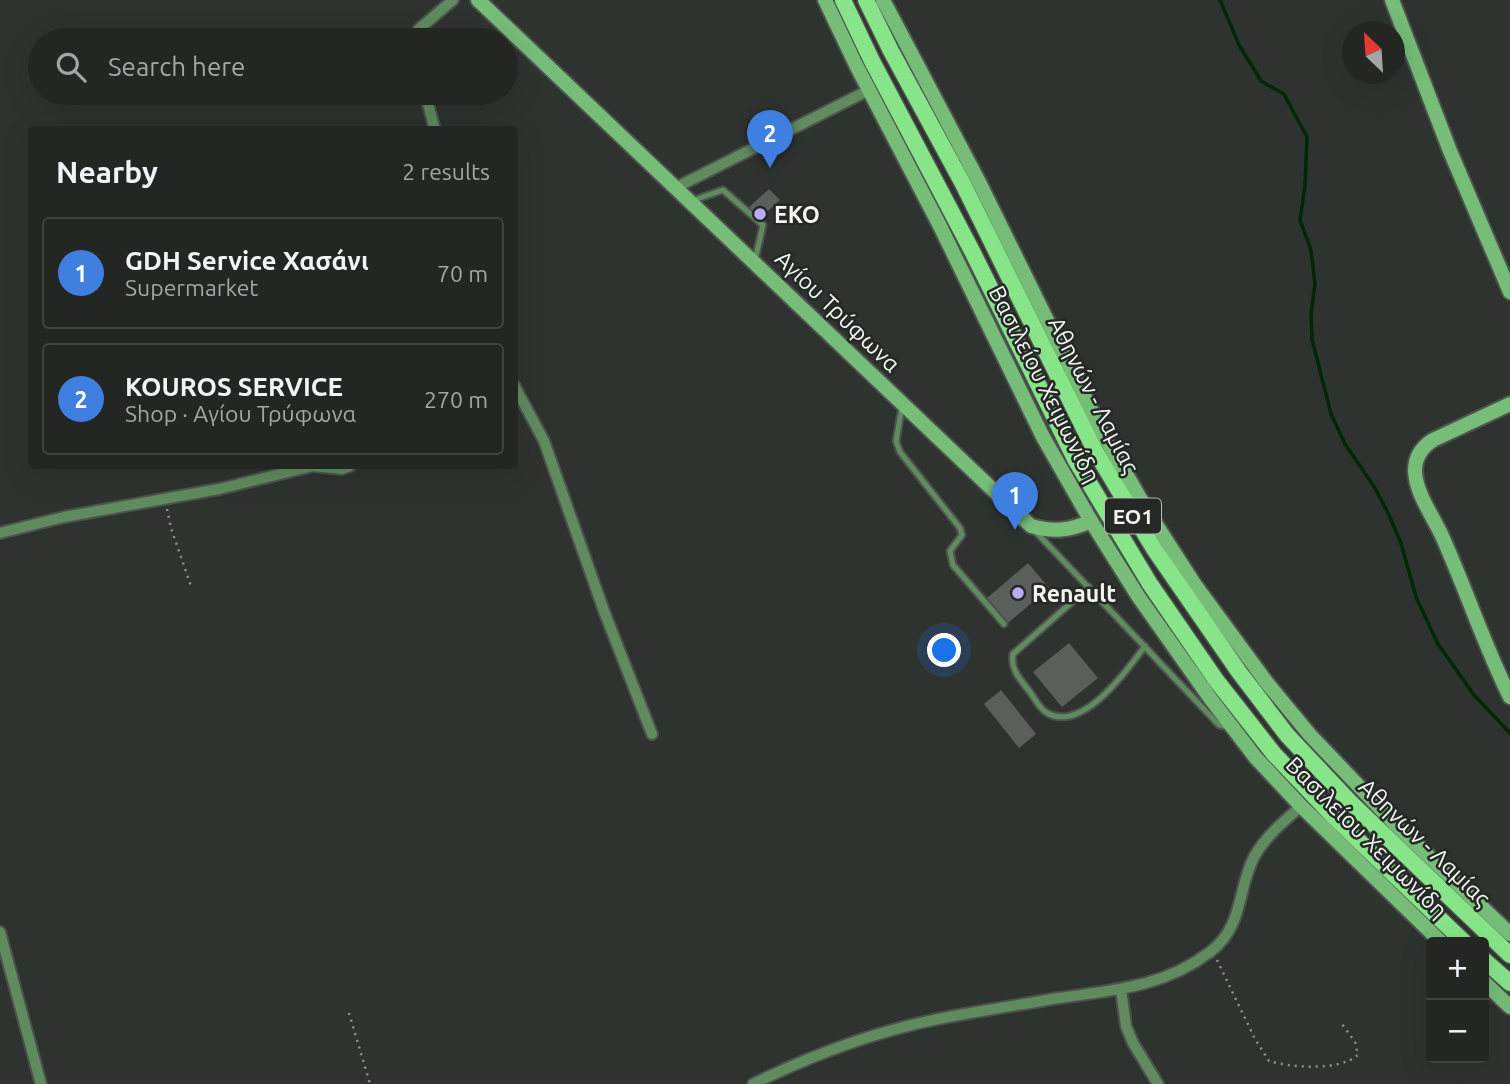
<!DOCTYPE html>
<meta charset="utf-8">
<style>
:root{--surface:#232623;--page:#2f3230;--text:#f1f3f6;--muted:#a3a5a6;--line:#404341;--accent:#d93025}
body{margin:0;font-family:Ubuntu,sans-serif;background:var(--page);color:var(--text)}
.controls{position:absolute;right:21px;bottom:21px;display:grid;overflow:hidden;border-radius:7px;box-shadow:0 7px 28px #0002}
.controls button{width:63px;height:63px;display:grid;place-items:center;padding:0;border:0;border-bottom:2px solid var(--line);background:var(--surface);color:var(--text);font:35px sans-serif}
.compass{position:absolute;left:1342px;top:21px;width:63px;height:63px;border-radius:50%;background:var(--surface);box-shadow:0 7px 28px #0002;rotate:335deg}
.you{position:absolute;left:945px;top:651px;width:24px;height:24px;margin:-18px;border:5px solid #fff;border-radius:50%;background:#1a73e8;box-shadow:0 0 0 10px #1a73e833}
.badge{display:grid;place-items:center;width:46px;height:46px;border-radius:50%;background:var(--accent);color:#fff;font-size:23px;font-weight:700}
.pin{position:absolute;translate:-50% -58px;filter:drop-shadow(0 2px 4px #0008)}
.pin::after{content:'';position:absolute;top:37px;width:24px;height:21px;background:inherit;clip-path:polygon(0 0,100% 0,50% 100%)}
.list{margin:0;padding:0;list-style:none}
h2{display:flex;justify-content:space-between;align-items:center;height:91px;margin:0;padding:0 28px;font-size:30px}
h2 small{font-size:23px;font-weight:400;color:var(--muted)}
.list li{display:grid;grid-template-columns:46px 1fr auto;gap:21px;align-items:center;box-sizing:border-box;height:112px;margin:0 14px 14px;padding:0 14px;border:2px solid var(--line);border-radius:7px}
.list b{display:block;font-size:26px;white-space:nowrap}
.list p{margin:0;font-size:23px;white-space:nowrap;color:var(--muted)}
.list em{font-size:23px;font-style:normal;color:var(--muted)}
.icon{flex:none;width:38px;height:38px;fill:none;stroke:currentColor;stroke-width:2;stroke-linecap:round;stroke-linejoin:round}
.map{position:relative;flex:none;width:1510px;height:1084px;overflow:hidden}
.search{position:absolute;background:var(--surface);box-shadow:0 7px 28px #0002;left:28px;top:28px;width:490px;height:77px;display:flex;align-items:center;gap:18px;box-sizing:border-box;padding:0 24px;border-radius:38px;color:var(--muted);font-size:26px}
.panel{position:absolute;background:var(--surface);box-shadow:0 7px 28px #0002;left:28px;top:126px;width:490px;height:343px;border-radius:7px}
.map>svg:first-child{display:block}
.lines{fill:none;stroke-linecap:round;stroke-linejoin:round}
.stream{stroke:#022706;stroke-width:3.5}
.building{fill:#5b5f5b}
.lane-casing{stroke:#4e524e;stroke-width:9}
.street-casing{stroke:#4e524e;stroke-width:14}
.secondary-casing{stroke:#4e524e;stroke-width:18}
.primary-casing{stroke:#4e524e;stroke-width:19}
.path{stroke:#8f928f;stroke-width:2.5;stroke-dasharray:2 5;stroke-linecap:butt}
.lane{stroke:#5f8b5f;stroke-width:5}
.street{stroke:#5f8b5f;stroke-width:10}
.secondary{stroke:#76bd77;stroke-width:14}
.primary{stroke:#87e489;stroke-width:16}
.poi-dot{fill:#bcaaf6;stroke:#252925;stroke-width:2.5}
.labels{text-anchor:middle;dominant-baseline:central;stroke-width:5;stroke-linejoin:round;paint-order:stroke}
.shield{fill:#252925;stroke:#b5b8b5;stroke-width:2}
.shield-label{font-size:21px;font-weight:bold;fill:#f3f5f3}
.poi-label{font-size:23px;font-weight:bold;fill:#f3f5f3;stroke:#252925;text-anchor:start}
.street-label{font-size:23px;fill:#f3f5f3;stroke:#252925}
</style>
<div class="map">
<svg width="1510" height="1084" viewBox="0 0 1510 1084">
<rect width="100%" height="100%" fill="#2f332f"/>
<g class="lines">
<!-- stream -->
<path class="stream" d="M1220,0L1239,45L1261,81L1284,94L1307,137L1305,186L1300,220L1311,250L1315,284L1311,314L1312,339L1331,414L1345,444L1375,488L1388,513L1401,543L1416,597L1438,644L1474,695L1510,733"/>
</g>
<!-- building -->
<g class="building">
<path d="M769,189L780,200L755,223L745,211Z"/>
<path d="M1028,563L1049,588L1008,623L987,598Z"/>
<path d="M1069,643L1098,678L1062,707L1033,672Z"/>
<path d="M1001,690L1036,734L1019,748L984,704Z"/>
</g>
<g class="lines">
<!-- lane casing -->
<g class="lane-casing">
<g id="lane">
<path d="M691,201L723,190L763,225L755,260"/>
<path d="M902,407L896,441L900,452L960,528L962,535L950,551L953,565L1004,624"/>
<path d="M1035,531L1219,725L1229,727"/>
<path d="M1089,587L1013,654C1010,670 1021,680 1030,692C1035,699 1040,709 1047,713C1083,733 1128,669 1145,646"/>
</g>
</g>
<!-- street casing -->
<g class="street-casing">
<g id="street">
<path d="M414,40L419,29L453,0"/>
<path d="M425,93L435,130"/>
<path d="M677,187L869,90"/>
<path d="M514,385L544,441L604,611L652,734"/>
<path d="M0,533L64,517L219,489L313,466L342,469L350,466"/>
<path d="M0,932L41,1084"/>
<path d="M1121,990L1126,1026L1133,1043L1158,1084"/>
<path d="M753,1084C812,1055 874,1032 938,1019C978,1011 1019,1005 1059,998C1114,990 1164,987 1210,952C1244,926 1237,890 1254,857C1265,837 1284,821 1301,806"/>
</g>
</g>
<!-- secondary casing -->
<g class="secondary-casing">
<g id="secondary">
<path d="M478,0L1031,526C1052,532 1070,531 1091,521"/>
<path d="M825,0L856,65L940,226L1043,437L1091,521L1138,596L1210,698L1256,758L1301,806L1441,942"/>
<path d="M883,0L979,182L1103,434L1148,512L1195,585L1267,683L1310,735L1395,824L1510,934"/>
<path d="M1392,0L1450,151L1510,292"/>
<path d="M1510,404L1433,440C1422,447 1415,457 1415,471C1416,494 1433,516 1442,536C1466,589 1484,645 1510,697"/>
<path d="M1484,982L1510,1007"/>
</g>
</g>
<!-- primary casing -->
<g class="primary-casing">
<g id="primary">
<path d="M843,0L872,61L972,251L1076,461L1150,584L1216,680L1274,754L1334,817L1464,942"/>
<path d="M866,0L891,51L963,184L1094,449L1154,549L1239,672L1287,735L1350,802L1510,955"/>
<path d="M1484,960L1510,983"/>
</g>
</g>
<!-- path -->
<g class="path">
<path d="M167,509L171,528L192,589"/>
<path d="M1217,960L1255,1039L1269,1061C1292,1068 1339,1071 1358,1055L1355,1042L1342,1024"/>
<path d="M349,1013L370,1084"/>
</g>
<!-- lane -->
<use href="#lane" class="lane"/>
<!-- street -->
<use href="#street" class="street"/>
<!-- secondary -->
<use href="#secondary" class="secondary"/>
<!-- primary -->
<use href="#primary" class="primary"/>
</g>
<!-- markers -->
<g class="poi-dot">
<circle cx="760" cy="214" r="7"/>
<circle cx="1018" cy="593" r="7"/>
</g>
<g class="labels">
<!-- shield labels -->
<rect class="shield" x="1105" y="498.5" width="56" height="35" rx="5"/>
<g class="shield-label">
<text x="1133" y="516">ΕΟ1</text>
</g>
<!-- poi labels -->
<g class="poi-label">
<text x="774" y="214">EKO</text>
<text x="1032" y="593">Renault</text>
</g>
<!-- street labels -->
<g class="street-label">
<text transform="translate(838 311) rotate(44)">Αγίου Τρύφωνα</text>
<text transform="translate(1045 384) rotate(63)">Βασιλείου Χειμωνίδη</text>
<text transform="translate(1094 395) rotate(63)">Αθηνών - Λαμίας</text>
<text transform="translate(1367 837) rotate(45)">Βασιλείου Χειμωνίδη</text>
<text transform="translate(1425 842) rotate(44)">Αθηνών - Λαμίας</text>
</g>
</g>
</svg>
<div class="controls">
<button>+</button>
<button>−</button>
</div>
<svg class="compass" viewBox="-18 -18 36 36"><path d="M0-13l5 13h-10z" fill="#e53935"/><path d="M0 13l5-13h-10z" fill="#a3a5a6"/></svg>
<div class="you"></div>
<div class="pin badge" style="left:1015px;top:530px;background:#3f7fe0">1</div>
<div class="pin badge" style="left:770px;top:168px;background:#3f7fe0">2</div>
<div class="search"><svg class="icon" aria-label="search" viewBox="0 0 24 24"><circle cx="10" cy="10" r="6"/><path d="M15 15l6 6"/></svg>Search here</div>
<section class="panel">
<h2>Nearby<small>2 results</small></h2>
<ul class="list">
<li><span class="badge" style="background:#3f7fe0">1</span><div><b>GDH Service Χασάνι</b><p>Supermarket</p></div><em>70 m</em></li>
<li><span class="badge" style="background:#3f7fe0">2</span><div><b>KOUROS SERVICE</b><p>Shop · Αγίου Τρύφωνα</p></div><em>270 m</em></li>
</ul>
</section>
</div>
